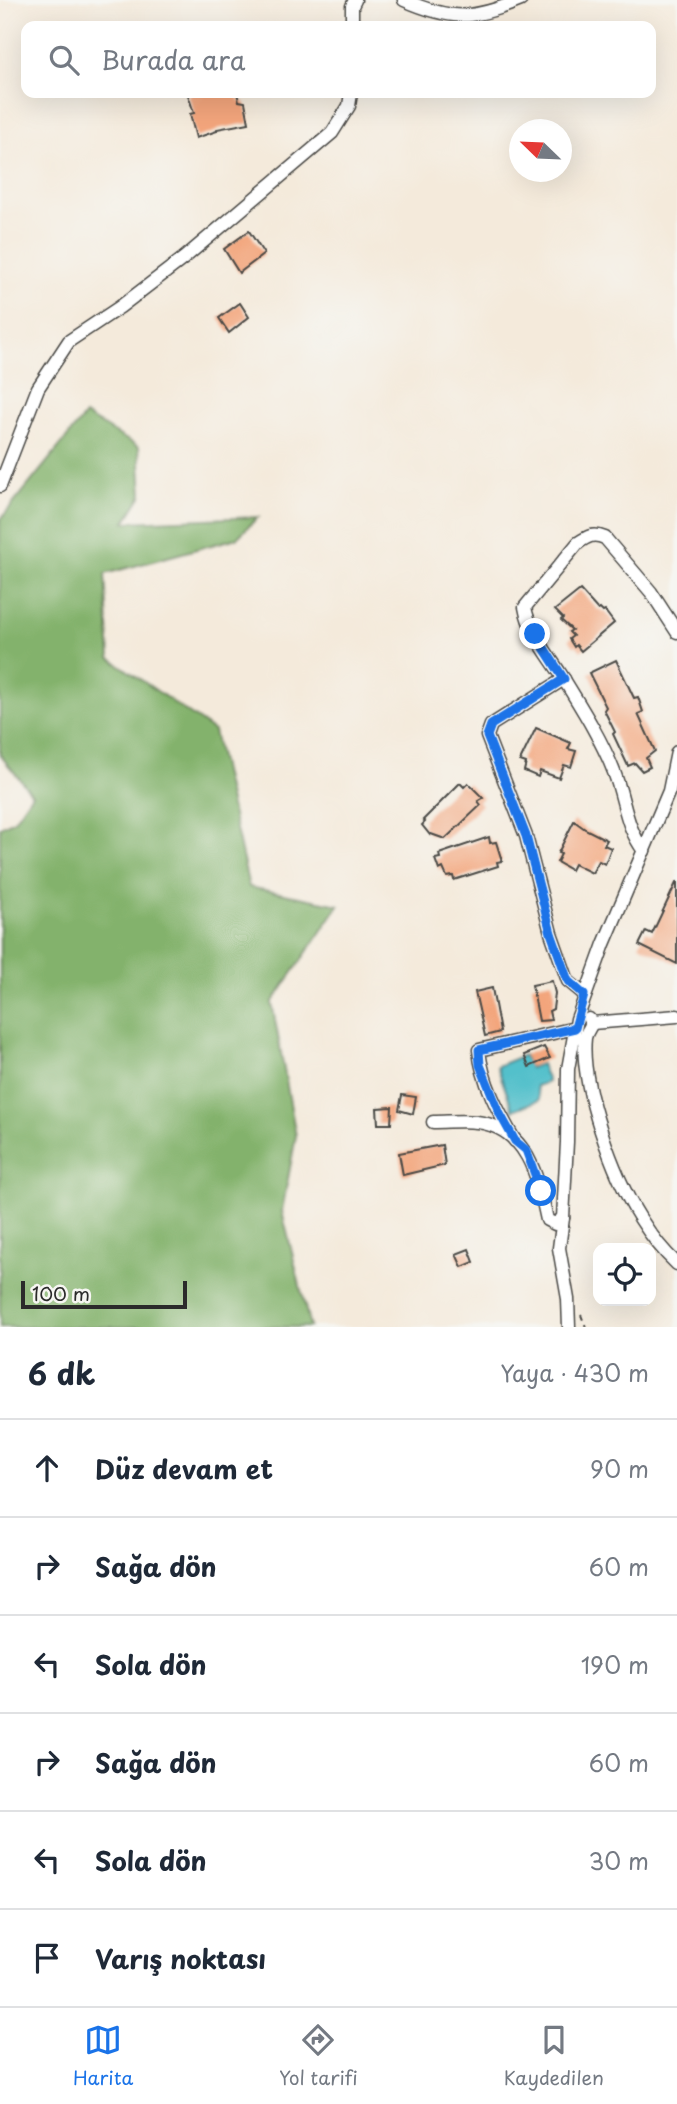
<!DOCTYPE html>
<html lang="tr">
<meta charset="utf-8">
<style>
:root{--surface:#fff;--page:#f6f6f7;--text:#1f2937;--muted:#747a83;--line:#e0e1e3;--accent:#1a73e8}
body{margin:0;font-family:"Playpen Sans",sans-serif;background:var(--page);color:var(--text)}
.controls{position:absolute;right:21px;bottom:21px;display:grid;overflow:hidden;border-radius:14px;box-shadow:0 7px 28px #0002}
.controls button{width:63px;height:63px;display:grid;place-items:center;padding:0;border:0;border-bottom:2px solid var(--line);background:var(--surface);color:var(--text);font:35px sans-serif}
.compass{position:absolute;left:509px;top:119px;width:63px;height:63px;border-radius:50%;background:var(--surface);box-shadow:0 7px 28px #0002;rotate:293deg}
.scale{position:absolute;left:21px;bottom:18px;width:166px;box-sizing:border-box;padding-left:7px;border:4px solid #2b2b2b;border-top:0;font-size:19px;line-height:24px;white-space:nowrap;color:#2b2b2b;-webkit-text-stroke:5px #f6f6f2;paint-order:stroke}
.stop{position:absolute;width:21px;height:21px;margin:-16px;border:5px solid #1a73e8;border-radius:50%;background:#fff}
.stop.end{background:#1a73e8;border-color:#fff;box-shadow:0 2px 7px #0008}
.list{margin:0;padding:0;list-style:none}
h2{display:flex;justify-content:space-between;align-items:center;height:91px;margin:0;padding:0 28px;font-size:30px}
h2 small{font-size:23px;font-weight:400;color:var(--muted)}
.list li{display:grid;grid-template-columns:46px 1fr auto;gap:21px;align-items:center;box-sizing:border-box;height:98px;padding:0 28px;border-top:2px solid var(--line)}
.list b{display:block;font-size:26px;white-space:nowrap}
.list em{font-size:23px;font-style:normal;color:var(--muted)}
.icon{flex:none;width:38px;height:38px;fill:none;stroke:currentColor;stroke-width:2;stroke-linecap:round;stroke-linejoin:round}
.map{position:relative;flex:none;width:677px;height:1327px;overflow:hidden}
.search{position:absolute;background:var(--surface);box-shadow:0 7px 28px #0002;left:21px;right:21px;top:21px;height:77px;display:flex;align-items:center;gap:18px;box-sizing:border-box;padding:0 24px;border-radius:14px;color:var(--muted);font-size:26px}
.sheet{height:679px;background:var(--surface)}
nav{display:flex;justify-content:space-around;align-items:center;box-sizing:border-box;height:98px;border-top:2px solid var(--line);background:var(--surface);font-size:19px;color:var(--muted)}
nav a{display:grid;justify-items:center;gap:4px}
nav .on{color:var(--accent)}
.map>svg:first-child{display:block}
.forest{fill:#83b26c;stroke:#576e4c;stroke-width:2}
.water{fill:#53c0cb;stroke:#3f767b;stroke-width:2}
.building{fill:#f3a57b}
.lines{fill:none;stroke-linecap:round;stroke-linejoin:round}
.minor-casing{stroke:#494845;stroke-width:15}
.path{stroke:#494845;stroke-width:2;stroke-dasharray:5 5;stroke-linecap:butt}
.minor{stroke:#fff;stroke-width:12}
.route{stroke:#1a73e8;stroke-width:9}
</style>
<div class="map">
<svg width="677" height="1327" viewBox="0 0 677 1327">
<rect width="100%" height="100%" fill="#f6f6f2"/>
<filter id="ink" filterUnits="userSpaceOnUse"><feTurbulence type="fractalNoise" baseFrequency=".0143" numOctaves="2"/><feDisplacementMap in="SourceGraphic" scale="14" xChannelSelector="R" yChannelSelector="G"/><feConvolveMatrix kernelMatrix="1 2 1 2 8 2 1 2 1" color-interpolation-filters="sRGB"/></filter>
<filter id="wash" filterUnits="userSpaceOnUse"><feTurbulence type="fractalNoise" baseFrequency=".00686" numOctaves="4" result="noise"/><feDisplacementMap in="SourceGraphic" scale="28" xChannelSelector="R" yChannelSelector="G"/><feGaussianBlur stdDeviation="1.57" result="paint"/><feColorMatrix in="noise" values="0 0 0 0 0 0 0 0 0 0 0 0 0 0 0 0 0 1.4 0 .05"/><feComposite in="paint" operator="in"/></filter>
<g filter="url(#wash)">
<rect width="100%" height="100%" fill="#f4eadb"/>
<!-- forest -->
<path class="forest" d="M85,415L139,447L142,495L125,522L258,517L237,538L105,574L110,658L214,731L249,887L339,905L272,1003L296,1136L282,1211L310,1327H0V827L14,820L32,794L0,755V520Z"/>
<!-- water -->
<path class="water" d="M524,1055L530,1068L541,1064L548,1082L536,1086L539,1100L513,1110L497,1066Z"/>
<g id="blocks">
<!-- building -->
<g class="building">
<path d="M194,93H237L239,101L245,102L249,123L217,129V131L196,138L190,114L194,113L188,95Z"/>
<path d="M249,231L264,254L239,273L224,249Z"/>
<path d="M240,303L249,317L229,333L219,318Z"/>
<path d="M580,590L598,610L600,609L603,612L605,611L614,623L581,651L576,645L574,647L569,639L573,636L569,632L572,630L561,620L563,618L555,610Z"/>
<path d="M616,660L634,698L638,697L643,712L638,714L655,751L646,758L650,767L642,771L635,763L628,766L613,734L615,732L604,710L606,707L589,673Z"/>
<path d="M536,728L571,743L568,749L576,751L571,767L564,765L559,778L540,771L538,777L524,771L526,763L520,761Z"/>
<path d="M460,783L464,787L468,783L483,798L478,801L481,805L445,839L431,834L430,835L422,825L425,822L423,820Z"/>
<path d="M574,821L585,829L607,840L604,845L611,848L605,864L599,861L592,873L574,864L571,870L557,862L561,854L558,853Z"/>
<path d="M489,837L490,843L496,842L502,861L497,862L498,866L454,880L453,876L447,877L443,868L439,870L435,859L440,858L439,854Z"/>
<path d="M677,881V964L639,945L646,931L652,934Z"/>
<path d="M552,981L555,993L553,1009L549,1011L551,1020L539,1021L532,985Z"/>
<path d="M492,988L500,1032L485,1036L475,992Z"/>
<path d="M544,1047L550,1058L529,1067L524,1055Z"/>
<path d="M402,1095L416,1097L413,1114L399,1110Z"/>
<path d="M392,1107L391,1124H378L377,1108Z"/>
<path d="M442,1145L445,1165L403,1175L399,1153Z"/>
<path d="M469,1249L474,1262L462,1267L456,1254Z"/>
</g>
</g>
</g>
<g filter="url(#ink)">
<use href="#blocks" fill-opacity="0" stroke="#494845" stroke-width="2"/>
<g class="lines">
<!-- minor casing -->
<g class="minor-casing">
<g id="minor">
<path d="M404,0C452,21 473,20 521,0"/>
<path d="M352,26V6L355,0"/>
<path d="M0,486L38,388L69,341L120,307L184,258L332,133L349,106L351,93"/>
<path d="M564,679L491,725L487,736L526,836L551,933L568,981L584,994"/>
<path d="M644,851C625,826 625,800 614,772C601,738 579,704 560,673C547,653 529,631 525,607L578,543C588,536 593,533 605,538L651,592L677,632"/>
<path d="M589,1019L592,1023L677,1016"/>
<path d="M592,1023C590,1028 586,1032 585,1038C580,1086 614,1177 640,1218C650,1234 663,1251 677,1264"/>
<path d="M433,1122C448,1122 463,1120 477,1122C528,1128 538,1178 547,1220L555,1224L563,1218"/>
<path d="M515,1141C499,1113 482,1082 479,1050L575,1028"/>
<path d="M569,1327L568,1299L559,1248L563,1218L567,1142L568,1069L577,1019L604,944L669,791L677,752"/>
</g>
</g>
<!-- path -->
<path class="path" d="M581,1315L586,1327"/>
<!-- minor -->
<use href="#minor" class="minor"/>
</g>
</g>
<g class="lines" filter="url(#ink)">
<!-- route -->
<path class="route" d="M535,634L564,679L491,725L487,736L526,836L551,933L568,981L584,995L575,1028L479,1050L480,1065L500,1114L515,1141L526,1150L541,1191"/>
</g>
</svg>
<div class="controls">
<button><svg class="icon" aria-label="locate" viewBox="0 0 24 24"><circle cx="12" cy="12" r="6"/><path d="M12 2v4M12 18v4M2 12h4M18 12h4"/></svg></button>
</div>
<svg class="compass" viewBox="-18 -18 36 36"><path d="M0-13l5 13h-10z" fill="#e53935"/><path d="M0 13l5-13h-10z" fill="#747a83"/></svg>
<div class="scale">100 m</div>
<div class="stop" style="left:541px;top:1191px"></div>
<div class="stop end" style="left:535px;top:634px"></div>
<div class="search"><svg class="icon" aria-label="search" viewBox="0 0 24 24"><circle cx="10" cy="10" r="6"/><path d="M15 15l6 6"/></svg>Burada ara</div>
</div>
<section class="sheet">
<h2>6 dk<small>Yaya · 430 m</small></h2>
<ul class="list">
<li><svg class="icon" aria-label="ahead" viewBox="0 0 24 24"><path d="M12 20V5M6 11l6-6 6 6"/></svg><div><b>Düz devam et</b></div><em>90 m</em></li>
<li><svg class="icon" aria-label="right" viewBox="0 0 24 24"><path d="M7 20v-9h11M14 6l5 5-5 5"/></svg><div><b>Sağa dön</b></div><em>60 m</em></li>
<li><svg class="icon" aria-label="left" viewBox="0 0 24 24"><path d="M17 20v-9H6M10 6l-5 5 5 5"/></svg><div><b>Sola dön</b></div><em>190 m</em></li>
<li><svg class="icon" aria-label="right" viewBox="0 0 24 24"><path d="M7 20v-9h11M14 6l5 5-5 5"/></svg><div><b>Sağa dön</b></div><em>60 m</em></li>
<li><svg class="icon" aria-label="left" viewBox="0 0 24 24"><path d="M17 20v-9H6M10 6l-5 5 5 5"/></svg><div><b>Sola dön</b></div><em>30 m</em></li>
<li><svg class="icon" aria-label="arrive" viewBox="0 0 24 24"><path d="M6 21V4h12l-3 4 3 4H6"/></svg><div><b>Varış noktası</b></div></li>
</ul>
</section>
<nav>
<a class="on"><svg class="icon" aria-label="map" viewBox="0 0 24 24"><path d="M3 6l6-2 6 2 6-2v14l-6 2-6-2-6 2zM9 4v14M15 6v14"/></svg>Harita</a>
<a><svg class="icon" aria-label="directions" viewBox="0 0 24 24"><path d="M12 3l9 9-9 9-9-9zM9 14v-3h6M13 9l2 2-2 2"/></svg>Yol tarifi</a>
<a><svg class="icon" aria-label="saved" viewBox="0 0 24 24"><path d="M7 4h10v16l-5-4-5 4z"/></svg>Kaydedilen</a>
</nav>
